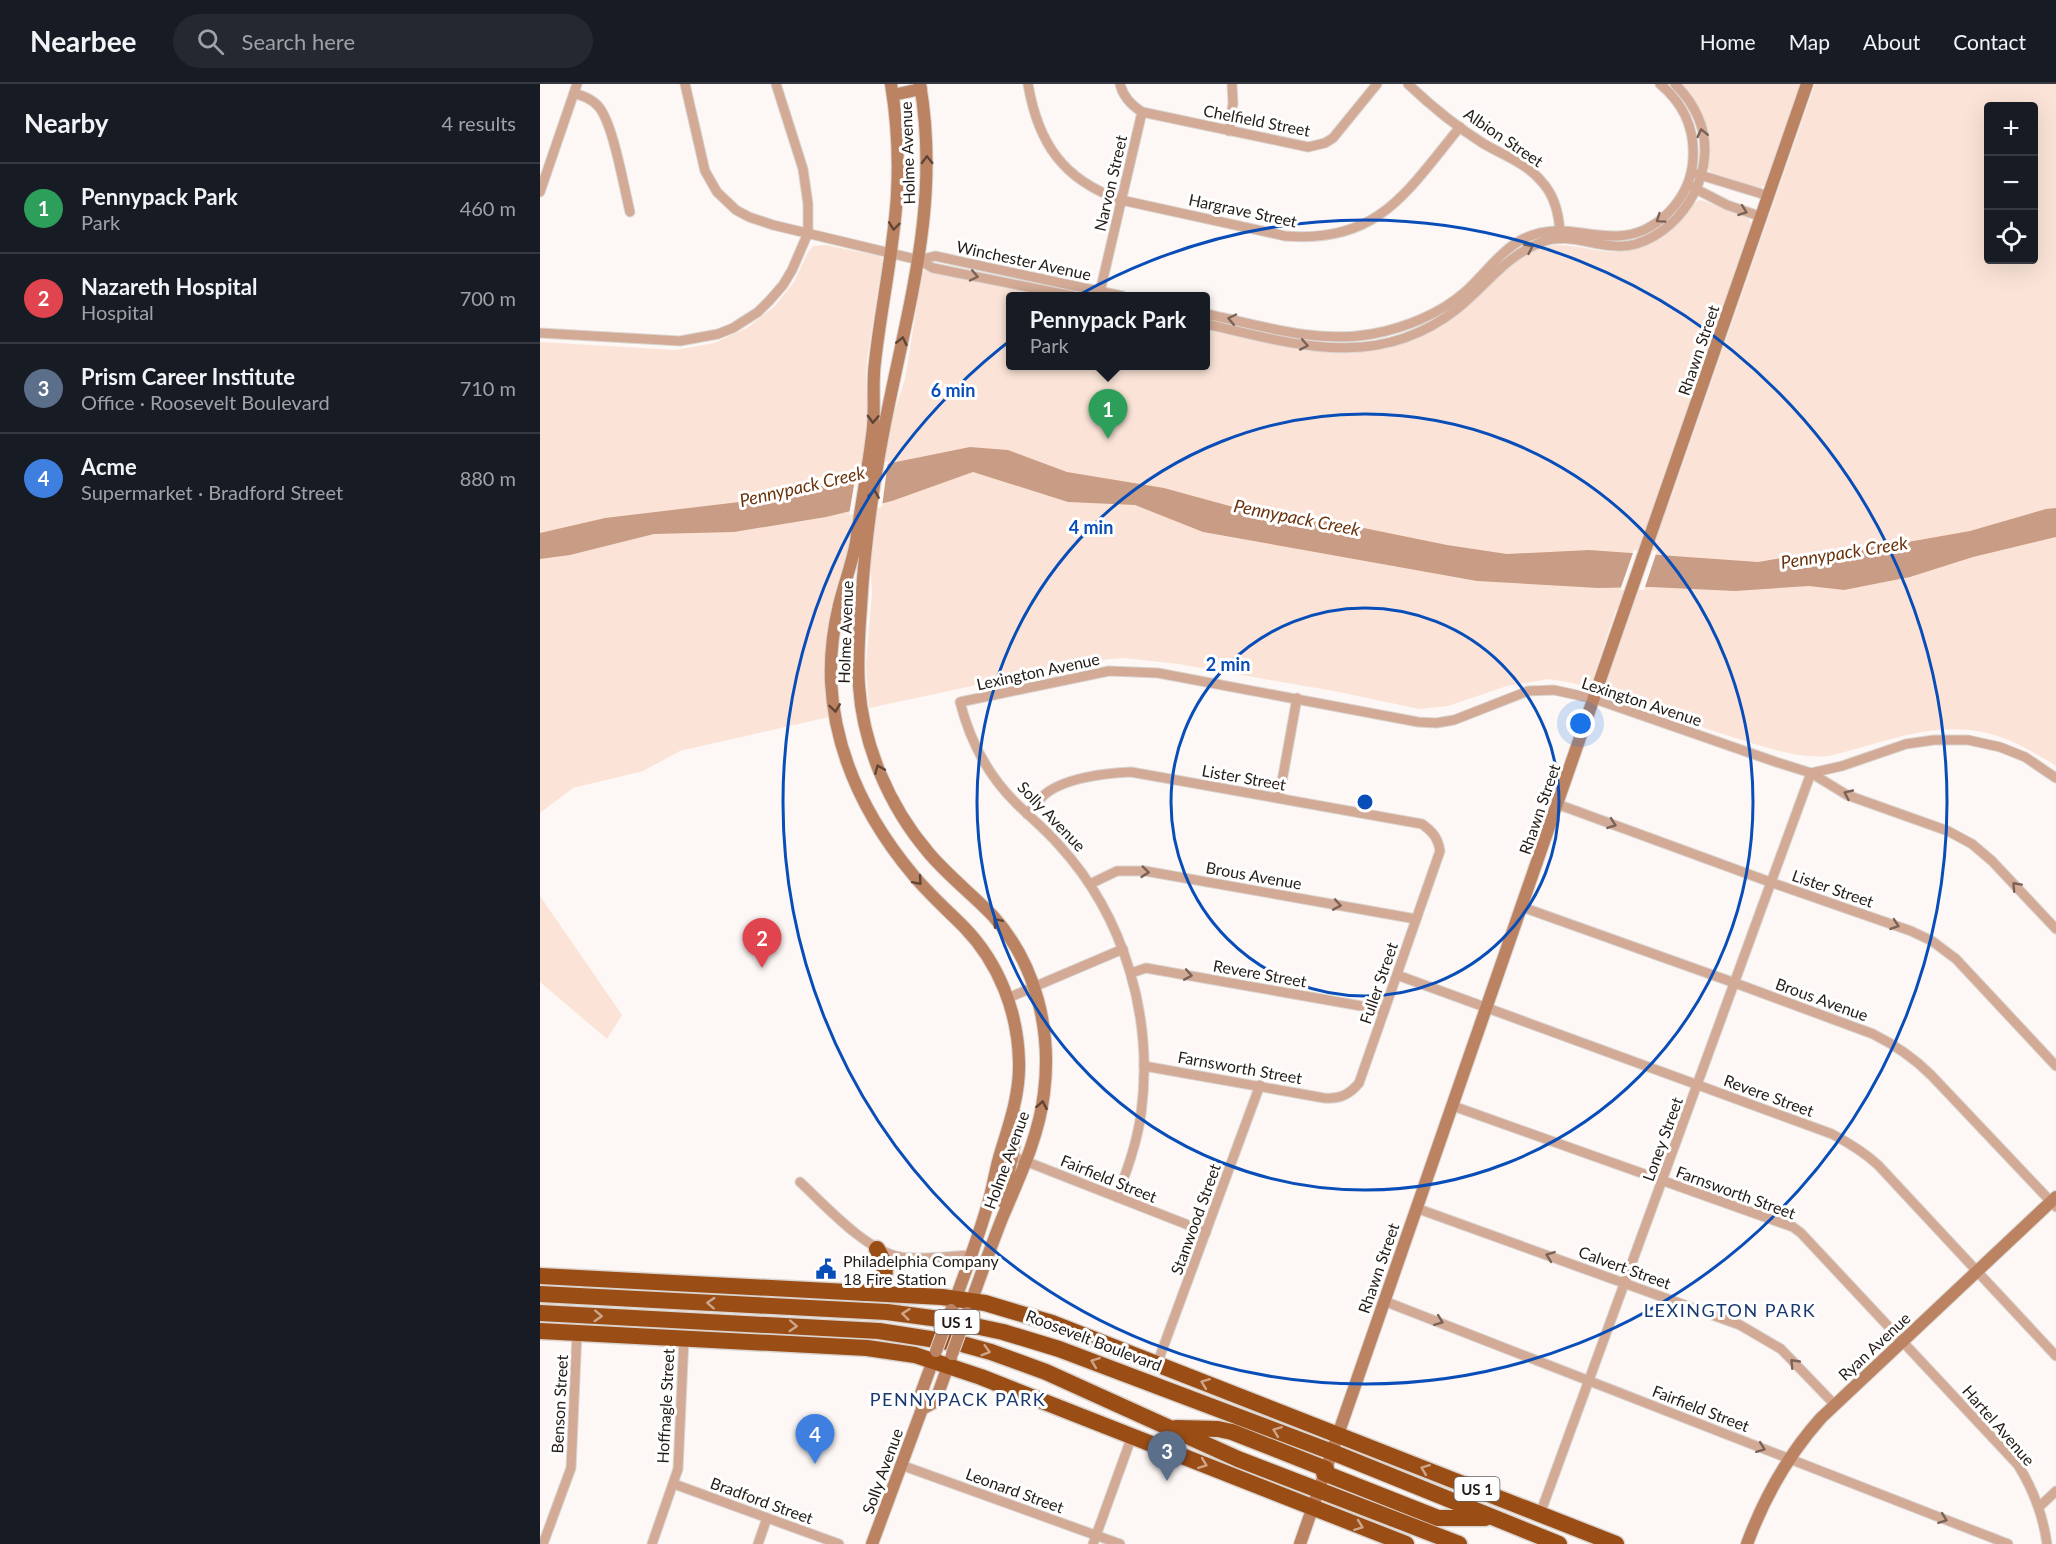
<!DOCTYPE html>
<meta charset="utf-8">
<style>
:root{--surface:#171b24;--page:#242831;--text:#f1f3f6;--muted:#9ea1a6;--line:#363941;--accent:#89a9da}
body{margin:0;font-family:Lato,sans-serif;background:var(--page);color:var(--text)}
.controls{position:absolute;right:18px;top:18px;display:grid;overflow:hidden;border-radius:6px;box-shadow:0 6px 24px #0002}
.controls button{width:54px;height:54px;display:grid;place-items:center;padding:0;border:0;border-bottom:2px solid var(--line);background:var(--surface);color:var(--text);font:30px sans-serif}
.you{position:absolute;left:1041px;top:640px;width:21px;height:21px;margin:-15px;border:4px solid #fff;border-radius:50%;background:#1a73e8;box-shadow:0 0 0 9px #1a73e833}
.badge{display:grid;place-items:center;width:39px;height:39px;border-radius:50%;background:var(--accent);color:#fff;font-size:20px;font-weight:700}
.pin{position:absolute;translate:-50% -50px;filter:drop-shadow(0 2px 3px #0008)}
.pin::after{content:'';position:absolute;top:32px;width:21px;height:18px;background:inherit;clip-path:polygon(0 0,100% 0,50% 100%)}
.popup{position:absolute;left:466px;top:208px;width:204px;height:78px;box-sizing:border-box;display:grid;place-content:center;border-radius:6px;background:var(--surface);filter:drop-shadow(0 2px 4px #0005);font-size:20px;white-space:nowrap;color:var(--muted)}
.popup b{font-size:22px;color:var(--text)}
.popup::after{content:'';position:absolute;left:50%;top:100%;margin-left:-12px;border:12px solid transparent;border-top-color:var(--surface)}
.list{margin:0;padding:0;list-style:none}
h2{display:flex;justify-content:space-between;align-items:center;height:78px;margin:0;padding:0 24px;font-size:26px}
h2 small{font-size:20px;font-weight:400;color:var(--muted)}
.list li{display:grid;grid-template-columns:39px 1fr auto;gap:18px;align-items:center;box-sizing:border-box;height:90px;padding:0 24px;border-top:2px solid var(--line)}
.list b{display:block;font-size:22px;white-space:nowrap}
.list p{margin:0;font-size:20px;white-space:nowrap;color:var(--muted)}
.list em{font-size:20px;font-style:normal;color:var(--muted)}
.icon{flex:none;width:33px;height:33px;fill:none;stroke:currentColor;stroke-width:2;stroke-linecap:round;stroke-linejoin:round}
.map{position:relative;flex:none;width:1516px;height:1460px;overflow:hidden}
header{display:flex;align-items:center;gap:36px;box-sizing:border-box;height:84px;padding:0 30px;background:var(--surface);border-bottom:2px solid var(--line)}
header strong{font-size:28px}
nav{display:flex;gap:33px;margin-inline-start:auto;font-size:21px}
.search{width:420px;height:54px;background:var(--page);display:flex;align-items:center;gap:15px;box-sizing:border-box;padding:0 21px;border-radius:33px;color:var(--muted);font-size:22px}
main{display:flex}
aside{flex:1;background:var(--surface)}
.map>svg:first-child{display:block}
.green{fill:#fbe4d7;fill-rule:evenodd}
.water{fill:#c99d85}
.pier{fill:#fdf8f5}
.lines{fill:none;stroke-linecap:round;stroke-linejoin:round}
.street-casing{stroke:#dad5d1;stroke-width:11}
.secondary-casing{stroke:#dad5d1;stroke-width:14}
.highway-casing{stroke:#dad5d1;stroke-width:19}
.street{stroke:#d2aa95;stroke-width:9}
.secondary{stroke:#bc8363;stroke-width:12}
.highway{stroke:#9b4d16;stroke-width:16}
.secondary-bridge-casing{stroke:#dad5d1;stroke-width:14;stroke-linecap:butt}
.secondary-bridge{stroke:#bc8363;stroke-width:12}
.oneway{stroke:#7a6256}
.oneway2{stroke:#604535}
.oneway3{stroke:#cda68a}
.ring{fill:none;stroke:#094eb8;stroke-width:3}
.labels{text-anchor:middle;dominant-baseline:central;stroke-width:6;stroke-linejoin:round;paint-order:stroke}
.shield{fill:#fff;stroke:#655f5c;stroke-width:1.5}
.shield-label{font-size:15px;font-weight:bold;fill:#231b16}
.street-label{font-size:16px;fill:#231b16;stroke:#fff}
.poi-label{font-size:16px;fill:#231b16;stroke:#fff;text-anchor:start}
.water-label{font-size:18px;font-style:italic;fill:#6a330d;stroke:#fff}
.neighbourhood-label{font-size:18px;letter-spacing:1.5px;fill:#1b3b70;stroke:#fff}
.centre{fill:#094eb8;stroke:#fff;stroke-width:3}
.ring-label{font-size:18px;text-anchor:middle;font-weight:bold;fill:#094eb8;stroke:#fff;stroke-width:6;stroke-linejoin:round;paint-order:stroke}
</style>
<header>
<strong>Nearbee</strong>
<div class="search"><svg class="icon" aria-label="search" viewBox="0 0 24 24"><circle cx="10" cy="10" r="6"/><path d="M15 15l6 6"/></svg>Search here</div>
<nav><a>Home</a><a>Map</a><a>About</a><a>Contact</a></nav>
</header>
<main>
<aside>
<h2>Nearby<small>4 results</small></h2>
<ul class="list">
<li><span class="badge" style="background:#2e9e5b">1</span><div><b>Pennypack Park</b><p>Park</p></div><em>460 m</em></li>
<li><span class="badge" style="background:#e0444e">2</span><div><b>Nazareth Hospital</b><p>Hospital</p></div><em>700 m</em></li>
<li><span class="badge" style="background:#5c6f8a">3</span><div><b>Prism Career Institute</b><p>Office · Roosevelt Boulevard</p></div><em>710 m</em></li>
<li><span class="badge" style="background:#3f7fe0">4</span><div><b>Acme</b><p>Supermarket · Bradford Street</p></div><em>880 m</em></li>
</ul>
</aside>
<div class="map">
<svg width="1516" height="1460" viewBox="0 0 1516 1460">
<rect width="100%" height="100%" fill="#fdf8f5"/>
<!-- green -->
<g class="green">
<path d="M1140,0H1260L1225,101L1217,105L1170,88L1167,83V55Z"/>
<path d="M1275,0H1516V682C1508,676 1498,671 1489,666C1418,625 1361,654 1289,672C1255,675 1222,662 1189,652C1148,639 1107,624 1065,610V602L1090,528L1076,525L1051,601L1048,604L1033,599L1009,595L967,602L908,622L879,625L794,607L638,580L584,574L549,577L329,624L326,581L332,509L330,476L308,468C285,529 282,569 289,633L140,667L103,687L33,704L0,729V258L136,266L174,259L207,244L234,223L254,198L267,170L273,162L286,161L339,172L342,174V181L327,275L326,298L328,334L348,347L365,295L382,190L386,185L517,212H470V282H666V244C711,254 776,275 822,267C835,264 848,259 861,255C884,248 903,241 922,227C948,208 964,178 994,165C1027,152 1060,175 1093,165C1109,160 1124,152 1136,141C1144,134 1150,118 1161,116L1208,133L1211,140L1117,412L1130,417ZM1448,22H1494V176H1448Z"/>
<path d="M0,812L82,931L67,955L0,898Z"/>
</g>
<!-- water -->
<path class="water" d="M430,363L468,366L527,388L624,404L697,424L760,431L907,461L967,470L1049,466L1218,478L1272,469L1351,461L1430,447L1506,425L1516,424V453L1433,473L1370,493L1304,506L1269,502L1195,507L1110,503L1058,504L937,497L663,448L595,421L528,418L433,388L352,417L286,433L194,448L114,450L30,471L0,475V449L65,434L216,416L297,399L351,379Z"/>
<!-- pier -->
<g class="pier">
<path d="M348,377L342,423L309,431L316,389Z"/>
<path d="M1094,466L1117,467L1104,506H1080Z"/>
</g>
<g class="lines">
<!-- street casing -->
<g class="street-casing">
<g id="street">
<path d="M145,0L165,87L177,108L196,126L209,133L233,141L379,176L393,184L533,212"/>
<path d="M488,0C498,59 523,96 581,116L745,152C839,160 867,107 920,43"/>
<path d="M868,0C891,22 917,43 944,60C963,71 988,80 1002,98C1015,112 1019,130 1020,149"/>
<path d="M34,9C43,12 52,15 58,22C73,38 84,104 90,128"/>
<path d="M602,28L768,63L785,59L793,54L837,0"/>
<path d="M689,47L693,19L692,0"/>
<path d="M1157,90L1229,112"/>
<path d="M1152,103L1187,121L1222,133"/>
<path d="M0,108L37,0"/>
<path d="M379,176L395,172L582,212"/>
<path d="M559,212L602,28C591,21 583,13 580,0"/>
<path d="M666,230C719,241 776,260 832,250C865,244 900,230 926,207C945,190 960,167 983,155C1018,138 1042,153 1077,152C1117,151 1151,114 1153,75C1155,45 1143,19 1120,0"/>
<path d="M666,240C754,260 837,288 917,225C947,201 965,172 1002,158C1031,146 1065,169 1096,160C1146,145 1180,82 1158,33C1153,21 1144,9 1135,0"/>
<path d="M0,249L140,257L178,250L193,244L218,228L230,216L243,201L252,186L268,149V120L263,85L236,0"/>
<path d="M739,714L757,614"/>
<path d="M1017,720L1230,798L1371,847L1392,857L1416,875L1516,982"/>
<path d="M487,730C493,724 498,717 503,712C522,694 566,689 591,688L882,740C893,748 898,754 900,767L819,999C809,1011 800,1015 784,1014L604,982"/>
<path d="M550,800L577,787H605L876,835"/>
<path d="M982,823L1195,899L1333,950C1355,961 1374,974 1391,991L1516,1123"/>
<path d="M591,889L606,884L844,926"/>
<path d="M857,891L1292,1050C1309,1059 1324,1068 1338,1081L1516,1272"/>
<path d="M468,914L583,865"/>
<path d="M913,1022L1253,1143L1261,1149L1478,1381C1493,1405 1503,1431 1507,1460"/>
<path d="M467,1070L666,1148"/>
<path d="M260,1098C286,1122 326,1167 361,1173C383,1176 408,1172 431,1171"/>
<path d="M577,1113C587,1086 597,1059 601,1030C614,934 585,833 519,761C506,746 491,734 477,720C448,692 430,657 420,618L569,587L618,589L878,638L896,639L914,636L988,607L1014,606L1055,615L1236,678L1271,689L1302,682L1366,660L1394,656H1428L1460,663L1485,673L1516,694"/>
<path d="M876,1124L1200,1241L1241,1265L1295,1321"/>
<path d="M844,1217L1468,1460"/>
<path d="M617,1280L720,1001"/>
<path d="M361,1381L580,1460"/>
<path d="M134,1400L299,1460"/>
<path d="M1499,1423L1516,1407"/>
<path d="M1000,1430L1271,689L1307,711L1408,747L1432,760L1452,777L1516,845"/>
<path d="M3,1460L31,1384L37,1249"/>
<path d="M112,1460L138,1385L144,1254"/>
<path d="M218,1460L227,1434"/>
<path d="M553,1460L592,1352"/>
</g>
</g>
<!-- secondary casing -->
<g class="secondary-casing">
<g id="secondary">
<path d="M351,0C357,36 359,74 357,110C354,166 341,222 335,278C332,299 335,321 333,343C329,381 321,420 316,458C312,480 304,500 299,521C293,546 290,573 291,598C295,672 327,736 374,792C389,810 407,826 424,843C459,879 478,928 479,978C480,1009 470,1038 461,1067C455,1085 453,1105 447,1123C437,1157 425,1189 413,1222"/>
<path d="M380,0C399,110 373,204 351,310C336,380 325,452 321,523C319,549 317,575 319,602C323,661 349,722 388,768C407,791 432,810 453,832C496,880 512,946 504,1009C499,1052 480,1092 463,1132C451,1162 440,1193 429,1224"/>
<path d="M353,11L381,5"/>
<path d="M463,1118L477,1048L478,1032"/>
<path d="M382,1325L395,1318L411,1274"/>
<path d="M332,1460L382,1325L380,1312L395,1271"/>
<path d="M760,1460L1267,0"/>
<path d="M1207,1460C1224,1414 1248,1371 1281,1334L1516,1113"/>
</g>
</g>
<!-- highway casing -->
<g class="highway-casing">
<g id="highway">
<path d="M0,1192L402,1213L445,1219L512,1239L1076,1460"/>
<path d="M324,1209C349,1200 349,1185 337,1165"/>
<path d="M0,1210L347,1228L407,1236L463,1248L519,1265L792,1368L1019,1460"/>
<path d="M0,1229L339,1247L422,1260L451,1268L506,1288L698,1375L919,1460"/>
<path d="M0,1247L327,1264L375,1271L441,1293L866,1460"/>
<path d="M636,1344L678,1345L692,1348L786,1385"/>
<path d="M784,1389L898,1434H945"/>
</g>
</g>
<!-- street -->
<use href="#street" class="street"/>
<!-- secondary -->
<use href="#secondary" class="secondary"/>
<!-- highway -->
<use href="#highway" class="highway"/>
<!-- secondary-bridge casing -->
<g class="secondary-bridge-casing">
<g id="secondary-bridge">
<path d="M396,1267L411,1226"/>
<path d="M412,1270L427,1229"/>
</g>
</g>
<!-- secondary-bridge -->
<use href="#secondary-bridge" class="secondary-bridge"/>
</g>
<!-- one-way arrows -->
<defs><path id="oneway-chevron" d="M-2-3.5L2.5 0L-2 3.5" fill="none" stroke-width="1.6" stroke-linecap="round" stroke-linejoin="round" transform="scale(1.5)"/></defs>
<g class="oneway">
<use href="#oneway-chevron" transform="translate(1162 49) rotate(-103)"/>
<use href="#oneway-chevron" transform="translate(1203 127) rotate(20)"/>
<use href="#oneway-chevron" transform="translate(1120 135) rotate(146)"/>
<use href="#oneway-chevron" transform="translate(989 164) rotate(-25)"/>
<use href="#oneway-chevron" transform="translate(434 192) rotate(12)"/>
<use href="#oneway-chevron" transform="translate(692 235) rotate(-168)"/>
<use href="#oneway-chevron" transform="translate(764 261) rotate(11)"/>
<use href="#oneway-chevron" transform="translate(1308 710) rotate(-155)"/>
<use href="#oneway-chevron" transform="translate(1072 740) rotate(20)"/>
<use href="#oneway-chevron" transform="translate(605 788) rotate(6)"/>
<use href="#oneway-chevron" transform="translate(1476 802) rotate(-133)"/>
<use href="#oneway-chevron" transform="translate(797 821) rotate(10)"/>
<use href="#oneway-chevron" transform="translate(1355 841) rotate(19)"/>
<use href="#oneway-chevron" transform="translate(648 891) rotate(10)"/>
<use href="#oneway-chevron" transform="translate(1010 1172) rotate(-160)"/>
<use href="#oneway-chevron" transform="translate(899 1237) rotate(21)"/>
<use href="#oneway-chevron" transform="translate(1254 1279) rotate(-134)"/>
<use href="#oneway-chevron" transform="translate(1221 1364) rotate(21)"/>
<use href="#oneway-chevron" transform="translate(1403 1435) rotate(21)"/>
</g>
<g class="oneway2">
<use href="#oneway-chevron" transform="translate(387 76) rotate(-91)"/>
<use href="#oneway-chevron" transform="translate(354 142) rotate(97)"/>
<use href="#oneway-chevron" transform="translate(362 257) rotate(-77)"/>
<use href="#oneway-chevron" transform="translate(333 335) rotate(92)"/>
<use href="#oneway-chevron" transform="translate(334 410) rotate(-81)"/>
<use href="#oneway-chevron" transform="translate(295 624) rotate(82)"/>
<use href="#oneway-chevron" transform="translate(339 685) rotate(-113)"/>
<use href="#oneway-chevron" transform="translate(378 797) rotate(49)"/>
<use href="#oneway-chevron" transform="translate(457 838) rotate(-131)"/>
<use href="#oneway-chevron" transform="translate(502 1021) rotate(-80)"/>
</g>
<g class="oneway3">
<use href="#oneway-chevron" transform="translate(171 1219) rotate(-177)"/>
<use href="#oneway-chevron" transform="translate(366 1230) rotate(-174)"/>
<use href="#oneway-chevron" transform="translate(58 1232) rotate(3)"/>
<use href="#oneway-chevron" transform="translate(253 1242) rotate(3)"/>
<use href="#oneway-chevron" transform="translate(446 1267) rotate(16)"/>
<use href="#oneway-chevron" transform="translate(555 1278) rotate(-159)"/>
<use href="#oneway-chevron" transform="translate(665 1299) rotate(-159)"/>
<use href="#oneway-chevron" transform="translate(737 1347) rotate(-159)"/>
<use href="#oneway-chevron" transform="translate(663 1380) rotate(21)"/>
<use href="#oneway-chevron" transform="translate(885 1385) rotate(-159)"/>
<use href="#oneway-chevron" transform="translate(819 1442) rotate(21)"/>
</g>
<!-- distance rings -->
<g class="ring">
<circle cx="825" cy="718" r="194"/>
<circle cx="825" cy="718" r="388"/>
<circle cx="825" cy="718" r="582"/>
</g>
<!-- icons -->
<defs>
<g id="civic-bare" transform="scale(1.62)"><path d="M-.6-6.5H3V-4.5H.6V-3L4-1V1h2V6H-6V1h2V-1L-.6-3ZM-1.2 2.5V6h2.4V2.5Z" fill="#094eb8" stroke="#fff" stroke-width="2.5" paint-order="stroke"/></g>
</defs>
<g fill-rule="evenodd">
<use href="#civic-bare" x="286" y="1185"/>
</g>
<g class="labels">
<!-- shield labels -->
<g class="shield">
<rect x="394.5" y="1226" width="45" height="24" rx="4.5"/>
<rect x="914.5" y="1393" width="45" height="24" rx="4.5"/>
</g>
<g class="shield-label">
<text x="417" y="1238">US 1</text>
<text x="937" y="1405">US 1</text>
</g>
<!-- street labels -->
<g class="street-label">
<text transform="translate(717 36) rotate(11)">Chelfield Street</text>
<text transform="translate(964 53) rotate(34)">Albion Street</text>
<text transform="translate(367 69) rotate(-92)">Holme Avenue</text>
<text transform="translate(570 99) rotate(-77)">Narvon Street</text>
<text transform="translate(703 126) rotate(12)">Hargrave Street</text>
<text transform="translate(484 176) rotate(12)">Winchester Avenue</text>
<text transform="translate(1158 266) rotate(-71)">Rhawn Street</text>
<text transform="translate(305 548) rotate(-88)">Holme Avenue</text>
<text transform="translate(498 587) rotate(-12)">Lexington Avenue</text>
<text transform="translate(1102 617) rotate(18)">Lexington Avenue</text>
<text transform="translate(704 693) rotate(10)">Lister Street</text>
<text transform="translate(999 725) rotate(-71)">Rhawn Street</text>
<text transform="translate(512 732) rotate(46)">Solly Avenue</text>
<text transform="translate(714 791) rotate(10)">Brous Avenue</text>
<text transform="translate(1293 804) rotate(19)">Lister Street</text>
<text transform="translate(720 889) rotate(10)">Revere Street</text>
<text transform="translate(838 899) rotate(-71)">Fuller Street</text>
<text transform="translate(1282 915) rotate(20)">Brous Avenue</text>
<text transform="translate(700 983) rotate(10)">Farnsworth Street</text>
<text transform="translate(1229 1011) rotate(20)">Revere Street</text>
<text transform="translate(1122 1055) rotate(-70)">Loney Street</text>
<text transform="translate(466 1076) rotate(-70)">Holme Avenue</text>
<text transform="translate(569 1094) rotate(22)">Fairfield Street</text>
<text transform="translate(1196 1108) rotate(20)">Farnsworth Street</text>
<text transform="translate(655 1135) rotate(-70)">Stanwood Street</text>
<text transform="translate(1085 1183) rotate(20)">Calvert Street</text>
<text transform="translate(838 1184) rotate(-71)">Rhawn Street</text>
<text transform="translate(554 1256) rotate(21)">Roosevelt Boulevard</text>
<text transform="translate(1334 1262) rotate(-43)">Ryan Avenue</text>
<text transform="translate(19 1320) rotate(-87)">Benson Street</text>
<text transform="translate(125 1322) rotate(-87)">Hoffnagle Street</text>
<text transform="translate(1161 1324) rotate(21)">Fairfield Street</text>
<text transform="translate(1459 1341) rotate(49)">Hartel Avenue</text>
<text transform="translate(342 1387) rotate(-70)">Solly Avenue</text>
<text transform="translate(475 1406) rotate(20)">Leonard Street</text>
<text transform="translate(222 1416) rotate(20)">Bradford Street</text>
</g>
<!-- poi labels -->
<g class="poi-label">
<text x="303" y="1176">Philadelphia Company<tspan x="303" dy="18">18 Fire Station</tspan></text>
</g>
<!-- water labels -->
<g class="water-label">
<text transform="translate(262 402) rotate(-13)">Pennypack Creek</text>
<text transform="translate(757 433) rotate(11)">Pennypack Creek</text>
<text transform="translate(1304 468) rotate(-9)">Pennypack Creek</text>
</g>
<!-- neighbourhood labels -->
<g class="neighbourhood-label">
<text x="1190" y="1226">LEXINGTON PARK</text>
<text x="418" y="1315">PENNYPACK PARK</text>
</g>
</g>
<circle cx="825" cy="718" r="9" class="centre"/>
<g class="ring-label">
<text x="413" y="313">6 min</text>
<text x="551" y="450">4 min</text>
<text x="688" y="587">2 min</text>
</g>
</svg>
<div class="controls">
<button>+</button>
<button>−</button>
<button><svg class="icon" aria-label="locate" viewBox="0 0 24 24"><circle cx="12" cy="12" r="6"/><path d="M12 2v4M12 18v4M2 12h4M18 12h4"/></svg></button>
</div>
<div class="you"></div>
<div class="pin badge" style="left:568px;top:355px;background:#2e9e5b">1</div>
<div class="popup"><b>Pennypack Park</b>Park</div>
<div class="pin badge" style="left:222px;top:884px;background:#e0444e">2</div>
<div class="pin badge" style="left:627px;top:1397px;background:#5c6f8a">3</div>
<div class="pin badge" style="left:275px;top:1380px;background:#3f7fe0">4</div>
</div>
</main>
